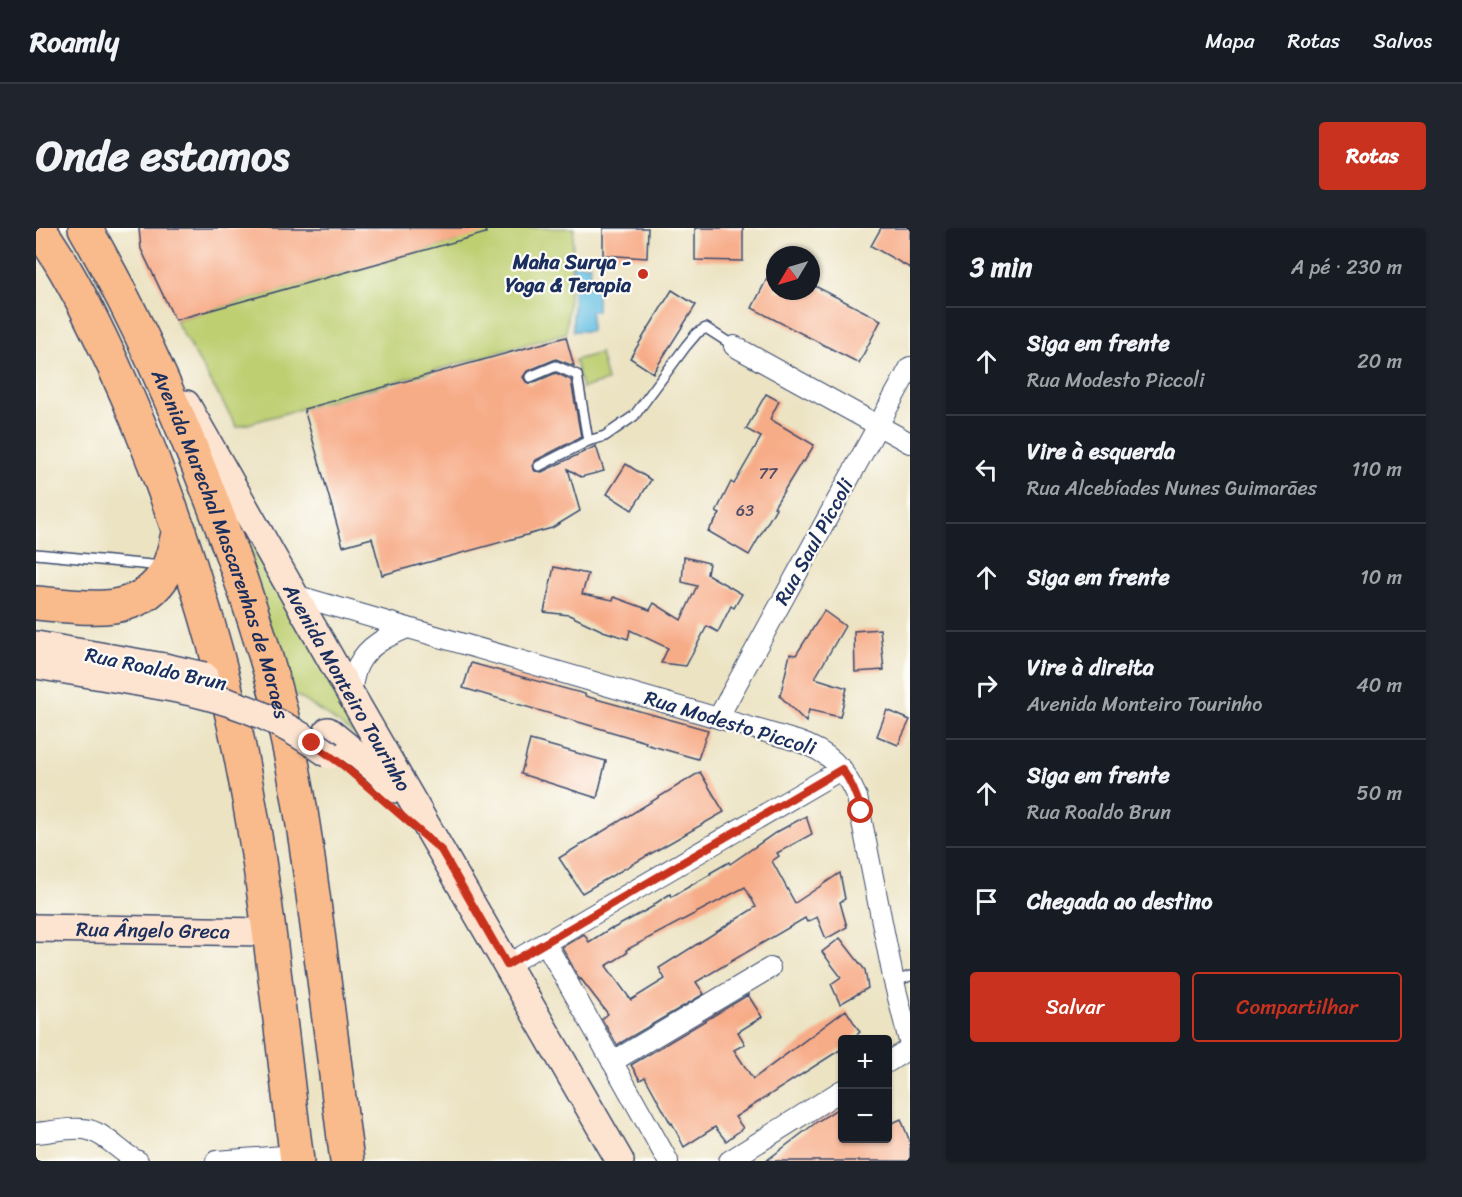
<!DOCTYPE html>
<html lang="pt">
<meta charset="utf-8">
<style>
:root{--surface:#171b24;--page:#20242c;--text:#f1f3f6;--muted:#9ea1a6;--line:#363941;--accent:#c8321e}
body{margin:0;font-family:Sriracha,sans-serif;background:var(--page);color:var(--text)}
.controls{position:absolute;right:18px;bottom:18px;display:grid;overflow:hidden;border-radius:6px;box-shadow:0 2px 4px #0004}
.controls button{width:54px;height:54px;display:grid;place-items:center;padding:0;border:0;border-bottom:2px solid var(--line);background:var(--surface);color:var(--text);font:30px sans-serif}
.compass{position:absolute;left:730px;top:18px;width:54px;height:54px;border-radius:50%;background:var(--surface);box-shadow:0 2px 4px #0004;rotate:232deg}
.stop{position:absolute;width:18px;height:18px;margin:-14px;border:4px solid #c8321e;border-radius:50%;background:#fff}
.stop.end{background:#c8321e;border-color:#fff;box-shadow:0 2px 6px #0008}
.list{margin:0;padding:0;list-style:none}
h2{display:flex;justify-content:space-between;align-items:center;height:78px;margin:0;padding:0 24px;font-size:26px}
h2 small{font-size:20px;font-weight:400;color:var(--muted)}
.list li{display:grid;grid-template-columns:39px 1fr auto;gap:18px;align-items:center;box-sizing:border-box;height:108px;padding:0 24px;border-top:2px solid var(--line)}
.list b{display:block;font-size:22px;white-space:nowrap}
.list p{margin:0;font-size:20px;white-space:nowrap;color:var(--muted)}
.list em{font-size:20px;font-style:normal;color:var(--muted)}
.actions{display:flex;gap:12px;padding:18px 24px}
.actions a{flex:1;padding:14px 0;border:2px solid var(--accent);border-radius:6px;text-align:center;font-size:21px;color:var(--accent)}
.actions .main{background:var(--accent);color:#fff}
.icon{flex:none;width:33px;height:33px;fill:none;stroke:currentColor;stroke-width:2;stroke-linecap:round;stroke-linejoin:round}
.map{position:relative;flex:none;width:874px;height:933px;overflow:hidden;border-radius:6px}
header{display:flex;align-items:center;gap:36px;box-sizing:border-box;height:84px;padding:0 30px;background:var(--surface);border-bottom:2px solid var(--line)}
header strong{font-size:28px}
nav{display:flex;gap:33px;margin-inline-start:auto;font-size:21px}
.intro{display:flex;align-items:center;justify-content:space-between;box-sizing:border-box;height:144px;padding:0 36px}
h1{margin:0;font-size:42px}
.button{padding:15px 27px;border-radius:6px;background:var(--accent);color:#fff;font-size:21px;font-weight:700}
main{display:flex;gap:36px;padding:0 36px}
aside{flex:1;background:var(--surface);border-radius:6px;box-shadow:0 2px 4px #0004}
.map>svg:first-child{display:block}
.green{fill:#becf72;stroke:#6c7f68;stroke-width:1.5}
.water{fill:#65c0e3;stroke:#4078a0;stroke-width:1.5}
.building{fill:#f7ac88;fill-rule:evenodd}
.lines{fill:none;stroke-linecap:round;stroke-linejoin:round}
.lane-casing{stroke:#3a4a6d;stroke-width:12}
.street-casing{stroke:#3a4a6d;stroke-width:22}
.secondary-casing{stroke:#3a4a6d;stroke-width:30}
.highway-casing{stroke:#3a4a6d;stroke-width:36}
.lane{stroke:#fff;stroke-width:9}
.street{stroke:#fff;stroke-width:20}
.secondary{stroke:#fde4d1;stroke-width:27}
.highway{stroke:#fabb8c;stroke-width:33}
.secondary-bridge-casing{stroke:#3a4a6d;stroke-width:30;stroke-linecap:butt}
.secondary-bridge{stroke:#fde4d1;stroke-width:27}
.route{stroke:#c8321e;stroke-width:8}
.poi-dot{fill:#c8321e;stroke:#fdfcf7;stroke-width:2}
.labels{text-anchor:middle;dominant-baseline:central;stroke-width:4.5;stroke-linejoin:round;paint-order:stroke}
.number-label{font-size:16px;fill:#524e68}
.poi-label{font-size:20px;font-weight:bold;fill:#1b2f5e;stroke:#fdfcf7;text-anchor:end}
.street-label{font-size:20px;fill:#1b2f5e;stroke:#fdfcf7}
</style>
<header>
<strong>Roamly</strong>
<nav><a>Mapa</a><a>Rotas</a><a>Salvos</a></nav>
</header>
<div class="intro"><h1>Onde estamos</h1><a class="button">Rotas</a></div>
<main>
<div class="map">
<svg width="874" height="933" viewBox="0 0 874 933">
<rect width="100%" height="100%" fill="#fdfcf7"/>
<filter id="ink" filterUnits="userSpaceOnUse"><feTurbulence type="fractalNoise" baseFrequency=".0167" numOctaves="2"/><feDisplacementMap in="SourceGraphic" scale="12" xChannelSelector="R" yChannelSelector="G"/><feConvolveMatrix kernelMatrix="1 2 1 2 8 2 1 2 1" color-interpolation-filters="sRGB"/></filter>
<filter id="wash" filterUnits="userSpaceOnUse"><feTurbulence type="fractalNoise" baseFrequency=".008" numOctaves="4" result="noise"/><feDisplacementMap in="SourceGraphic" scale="24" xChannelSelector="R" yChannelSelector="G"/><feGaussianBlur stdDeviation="1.35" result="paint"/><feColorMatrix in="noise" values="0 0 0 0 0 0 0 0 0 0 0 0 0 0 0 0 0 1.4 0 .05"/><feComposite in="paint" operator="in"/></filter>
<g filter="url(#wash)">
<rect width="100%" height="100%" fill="#ece3c3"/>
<!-- green -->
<g class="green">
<path d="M422,0H538L530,105L201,199L139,92L421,13Z"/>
<path d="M564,125L571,153L546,160L539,132Z"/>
<path d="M177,246L338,523L318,506L288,485L249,460Z"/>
</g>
<!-- water -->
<path class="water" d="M537,36L554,37V58H561V83H555V103H537Z"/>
<g id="blocks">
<!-- building -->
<g class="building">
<path d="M103,0H449L450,5L139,92L105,21Z"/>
<path d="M567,0H612L611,30L567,27Z"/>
<path d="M659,0H707V33L659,32Z"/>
<path d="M845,0H874V40L835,18Z"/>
<path d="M739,35V63H775V56L845,92L823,135L716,80Z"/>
<path d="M636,62L660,77L617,145L594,130Z"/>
<path d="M530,109L538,138L520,131L491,143L487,149L490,154L494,156L520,145L535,152L545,209L500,232L496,238L499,243L506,244L560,218L568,243L545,249L532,241L544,283L516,300L346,347L336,310L307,318L268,181Z"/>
<path d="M730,166L743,173L734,191L778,217L768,234L766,233L738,279L740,280L713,327L672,303L684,286L680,284L695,254L698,256L725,209L710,201Z"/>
<path d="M590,236L615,252L596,282L571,266Z"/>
<path d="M648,329L673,335L671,346L706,366L698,380L695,378L682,404L671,398L650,438L625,435L632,420L594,402L592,411L567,403L533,387L508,384L518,339L552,346L546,366L577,372L578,369L614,382L618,375L645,392L661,358L646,354Z"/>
<path d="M788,383L809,398L779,450L811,460L804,489L773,482L770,494L744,468L754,426L760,427Z"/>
<path d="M844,401L848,442L819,444L818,403Z"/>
<path d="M435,435L549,466V468L672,502L662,531L609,516L610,514L427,460Z"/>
<path d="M851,482L874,492L862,517L841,508Z"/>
<path d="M494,512L570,533L561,570L485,546Z"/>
<path d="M664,544L688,584L546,665L523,630Z"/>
<path d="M770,588L776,606L741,625L743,628L736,633L759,675L804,645L809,671L804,674L811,699L790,711L781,689L771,694L769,690L660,754L668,766L581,817L566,791L572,786L545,751L544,752L526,719L548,706L553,714L575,700L576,701L618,678L617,677L634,666L635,669L675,646L674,645L693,634L694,636L739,605ZM709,659L720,679L623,740L629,751L595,772L570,738L591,725L590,722Z"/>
<path d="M804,710L829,742L832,760L804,776L795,756L805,749L786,724Z"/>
<path d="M712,767L726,789L702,804L709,816L698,822L717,851L810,782L824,804L814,812H807V820L699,889L707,900L690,913L679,899L648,919L636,895L635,896L609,849L604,852L595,837Z"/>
<path d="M801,881L807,890V910H852V897L865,891L874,914V933H730L782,893Z"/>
</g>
</g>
</g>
<g filter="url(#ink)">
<use href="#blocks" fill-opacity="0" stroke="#3a4a6d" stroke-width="1.5"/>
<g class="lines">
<!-- lane casing -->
<g class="lane-casing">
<g id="lane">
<path d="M494,149L520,138L541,147L552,213"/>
<path d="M503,238L552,213L569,208L598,188L650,118L661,105L670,100L698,118"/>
<path d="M0,326L126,338"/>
<path d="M858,754L874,748"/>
</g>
</g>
<!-- street casing -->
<g class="street-casing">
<g id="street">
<path d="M698,118L874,215"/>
<path d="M259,367L761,513C793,524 807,538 821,569L858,754L874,817"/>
<path d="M314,465C317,456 318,445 322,437C332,417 352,408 371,400"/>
<path d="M682,490L874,139"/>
<path d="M509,714L632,933"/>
<path d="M471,737L806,541"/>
<path d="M576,834L734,740"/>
<path d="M852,834L874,820"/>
<path d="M0,905C14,904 41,898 53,902C72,907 85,926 102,933"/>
<path d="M180,933L260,927"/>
<path d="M693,933L806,862"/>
</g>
</g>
<!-- secondary casing -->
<g class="secondary-casing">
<g id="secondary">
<path id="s1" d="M150,176L314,465L584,933"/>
<path d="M0,417L128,439"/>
<path d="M0,437L125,458"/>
<path d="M292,503L340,542L359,561"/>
<path id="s2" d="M0,700L233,704"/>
</g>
</g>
<!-- highway casing -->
<g class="highway-casing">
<g id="highway">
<path d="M2,0C21,25 36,53 50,80C69,118 87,157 103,196C143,296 177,400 200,505C230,646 243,790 261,933"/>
<path id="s3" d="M49,0C103,93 146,193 184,294C212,369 238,446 254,524C268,592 276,660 285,728C294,797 302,865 311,933"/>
<path d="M0,375C43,378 97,391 126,350C136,336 139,318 143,301"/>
</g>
</g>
<!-- lane -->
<use href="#lane" class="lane"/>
<!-- street -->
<use href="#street" class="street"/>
<!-- secondary -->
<use href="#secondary" class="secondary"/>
<!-- highway -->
<use href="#highway" class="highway"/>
<!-- secondary-bridge casing -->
<g class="secondary-bridge-casing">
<g id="secondary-bridge">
<path d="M128,439L168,448"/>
<path d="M125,458C165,465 206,476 242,495C260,504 277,515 294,527"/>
</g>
</g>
<!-- secondary-bridge -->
<use href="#secondary-bridge" class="secondary-bridge"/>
</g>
</g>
<g class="lines" filter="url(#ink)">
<!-- route -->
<path class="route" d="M276,515L308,538L405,622L471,737L806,541C815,554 821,567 825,583"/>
</g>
<!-- markers -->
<circle class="poi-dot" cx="607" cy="46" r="6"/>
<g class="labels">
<!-- number labels -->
<g class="number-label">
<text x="732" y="245">77</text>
<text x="709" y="282">63</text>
</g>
<!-- poi labels -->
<g class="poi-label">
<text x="595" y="34">Maha Surya -<tspan x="595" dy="23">Yoga &amp; Terapia</tspan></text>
</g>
<!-- street labels -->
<g class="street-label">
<text transform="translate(778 314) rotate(-61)">Rua Saul Piccoli</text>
<text stroke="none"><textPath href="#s3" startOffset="345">Avenida Marechal Mascarenhas de Moraes</textPath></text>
<text transform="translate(120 441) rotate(12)">Rua Roaldo Brun</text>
<text stroke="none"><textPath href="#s1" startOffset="326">Avenida Monteiro Tourinho</textPath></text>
<text transform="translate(694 495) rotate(17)">Rua Modesto Piccoli</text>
<text stroke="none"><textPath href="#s2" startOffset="117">Rua Ângelo Greca</textPath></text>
</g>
</g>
</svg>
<div class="controls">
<button>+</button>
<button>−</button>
</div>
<svg class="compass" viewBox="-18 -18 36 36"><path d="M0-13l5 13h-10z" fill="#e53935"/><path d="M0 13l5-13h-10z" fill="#9ea1a6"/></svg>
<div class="stop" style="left:825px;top:583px"></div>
<div class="stop end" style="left:276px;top:515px"></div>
</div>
<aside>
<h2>3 min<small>A pé · 230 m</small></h2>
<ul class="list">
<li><svg class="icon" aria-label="ahead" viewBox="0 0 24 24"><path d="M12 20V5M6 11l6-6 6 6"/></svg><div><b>Siga em frente</b><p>Rua Modesto Piccoli</p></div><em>20 m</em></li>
<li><svg class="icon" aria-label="left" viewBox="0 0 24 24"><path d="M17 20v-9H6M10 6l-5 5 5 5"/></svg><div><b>Vire à esquerda</b><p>Rua Alcebíades Nunes Guimarães</p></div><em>110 m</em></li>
<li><svg class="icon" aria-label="ahead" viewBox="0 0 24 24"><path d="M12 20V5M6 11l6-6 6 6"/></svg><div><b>Siga em frente</b></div><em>10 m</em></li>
<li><svg class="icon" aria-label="right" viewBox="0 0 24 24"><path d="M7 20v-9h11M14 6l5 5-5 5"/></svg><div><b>Vire à direita</b><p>Avenida Monteiro Tourinho</p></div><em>40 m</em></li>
<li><svg class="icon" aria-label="ahead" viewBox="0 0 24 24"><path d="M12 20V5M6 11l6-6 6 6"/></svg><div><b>Siga em frente</b><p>Rua Roaldo Brun</p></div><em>50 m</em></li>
<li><svg class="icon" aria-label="arrive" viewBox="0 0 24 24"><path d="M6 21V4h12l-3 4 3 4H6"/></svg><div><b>Chegada ao destino</b></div></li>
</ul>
<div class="actions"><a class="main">Salvar</a><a>Compartilhar</a></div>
</aside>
</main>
